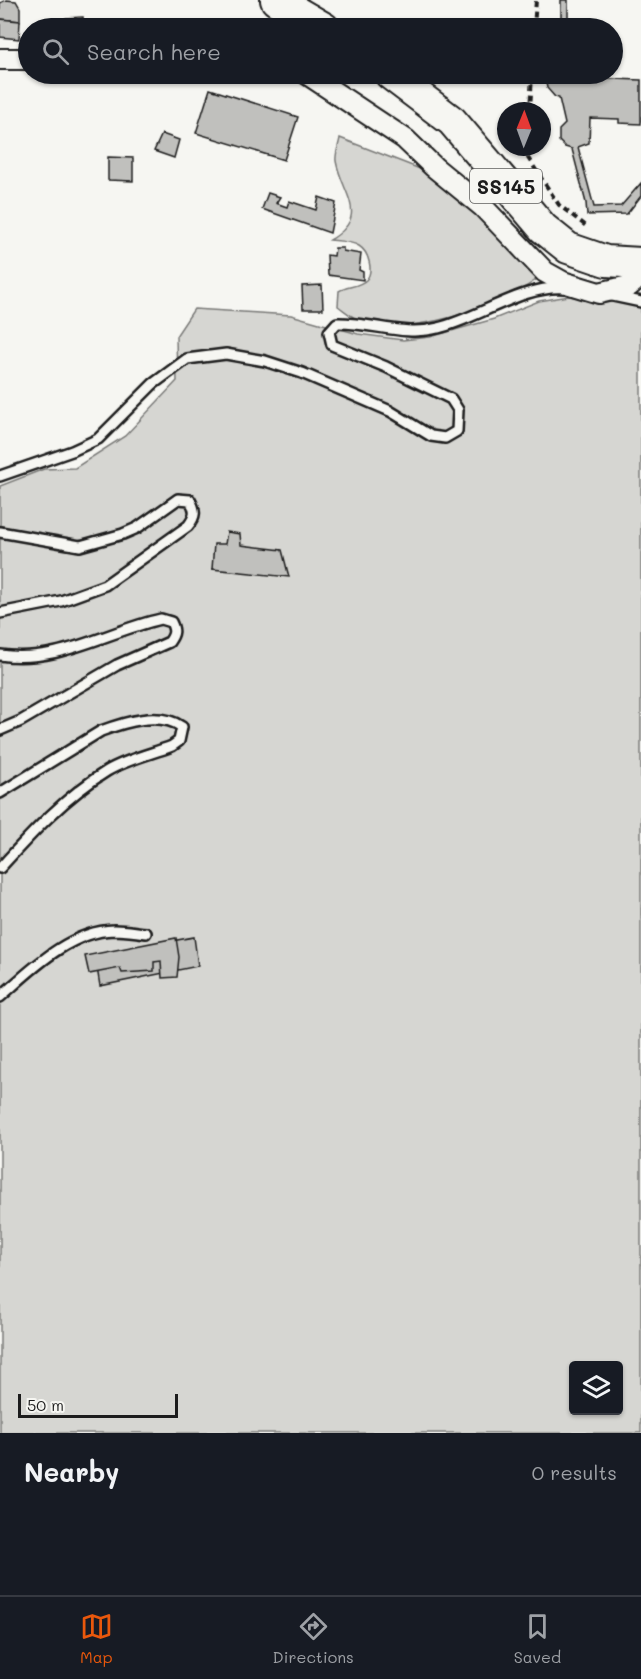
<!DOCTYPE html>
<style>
:root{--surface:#171b24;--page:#242831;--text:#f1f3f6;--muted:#9ea1a6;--line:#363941;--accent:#ea580c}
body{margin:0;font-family:Mali,sans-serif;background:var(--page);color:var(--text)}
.controls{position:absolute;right:18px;bottom:18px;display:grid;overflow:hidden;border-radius:6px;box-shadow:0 2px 4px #0004}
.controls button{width:54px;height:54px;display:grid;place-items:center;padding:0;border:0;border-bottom:2px solid var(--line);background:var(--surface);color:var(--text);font:30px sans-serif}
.compass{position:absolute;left:497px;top:102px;width:54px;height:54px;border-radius:50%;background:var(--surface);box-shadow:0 2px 4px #0004;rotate:1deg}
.scale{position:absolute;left:18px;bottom:15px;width:160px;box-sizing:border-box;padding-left:6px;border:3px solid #1c1c1c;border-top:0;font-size:16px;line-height:21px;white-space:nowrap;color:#1c1c1c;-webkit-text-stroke:4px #f6f6f2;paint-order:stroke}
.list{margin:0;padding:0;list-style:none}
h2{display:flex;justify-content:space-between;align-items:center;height:78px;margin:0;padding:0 24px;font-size:26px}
h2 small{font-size:20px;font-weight:400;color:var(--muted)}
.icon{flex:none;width:33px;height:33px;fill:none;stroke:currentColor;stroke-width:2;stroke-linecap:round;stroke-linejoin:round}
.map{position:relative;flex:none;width:641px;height:1433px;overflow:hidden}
.search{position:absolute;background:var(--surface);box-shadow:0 2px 4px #0004;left:18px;right:18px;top:18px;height:66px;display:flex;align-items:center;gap:15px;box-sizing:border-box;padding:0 21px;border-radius:33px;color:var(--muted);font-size:22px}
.sheet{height:162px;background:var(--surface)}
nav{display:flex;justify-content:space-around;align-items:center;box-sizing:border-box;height:84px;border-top:2px solid var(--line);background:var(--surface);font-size:16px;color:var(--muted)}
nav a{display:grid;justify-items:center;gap:3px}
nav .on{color:var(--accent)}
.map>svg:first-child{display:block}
.green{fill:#d6d6d2;stroke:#797977;stroke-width:1.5;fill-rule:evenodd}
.building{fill:#c0c0bd;stroke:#1c1c1c;stroke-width:1.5}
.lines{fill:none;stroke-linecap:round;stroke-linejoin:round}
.service-casing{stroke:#1c1c1c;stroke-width:14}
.minor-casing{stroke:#1c1c1c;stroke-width:24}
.primary-casing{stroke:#1c1c1c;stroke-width:34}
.path{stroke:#1c1c1c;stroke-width:4;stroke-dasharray:6 4.5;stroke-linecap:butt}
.service{stroke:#f6f6f2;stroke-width:9}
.minor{stroke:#f6f6f2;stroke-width:20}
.primary{stroke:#f6f6f2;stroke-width:30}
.labels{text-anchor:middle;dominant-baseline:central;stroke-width:6;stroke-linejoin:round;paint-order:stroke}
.shield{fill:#f6f6f2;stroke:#5d5d5c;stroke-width:1.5}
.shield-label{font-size:20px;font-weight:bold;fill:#1c1c1c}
</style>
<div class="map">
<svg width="641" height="1433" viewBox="0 0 641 1433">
<rect width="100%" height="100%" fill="#f6f6f2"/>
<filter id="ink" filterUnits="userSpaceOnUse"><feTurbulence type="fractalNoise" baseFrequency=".0167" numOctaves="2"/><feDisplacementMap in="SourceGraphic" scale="12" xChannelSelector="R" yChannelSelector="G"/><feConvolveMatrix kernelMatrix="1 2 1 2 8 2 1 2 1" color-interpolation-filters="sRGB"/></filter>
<g filter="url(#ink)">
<!-- green -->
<g class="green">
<path d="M340,138L420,169L462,192L536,275V280C497,308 409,337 361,321C353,318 345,311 338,306L339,291C347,286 359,287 366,280C374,272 369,252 359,246C351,241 339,241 330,240C371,216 342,194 336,161C335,154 339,145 340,138Z"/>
<path d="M641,295V1433H0V486L44,469L75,468L125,436L177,381L176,336L194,309L291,315L358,334L403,340L430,337L494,319L539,301L569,296L594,300ZM574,1366H618V1410H574Z"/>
</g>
<!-- building -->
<g class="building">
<path d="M6,0L16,1L20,8V21L0,19V3Z"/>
<rect x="561" y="0" width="7" height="28"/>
<path d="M83,17L84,25L67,26L66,18Z"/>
<path d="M0,19L20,21L19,39L0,37Z"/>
<path d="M33,24L59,28H33Z"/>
<path d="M549,74H583L585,78L641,80V124L619,123V119L590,118L589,143L578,147L594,207L621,206L641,183V196L627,214L587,215L586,203L572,149L565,147L559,141V130L565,124L559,98L555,97L547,88L546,83Z"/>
<path d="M210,89L298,117L284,160L196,133Z"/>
<path d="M162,134L179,140L174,158L154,151Z"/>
<path d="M108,157L133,158V181L108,180Z"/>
<path d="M268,193L280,197L276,203L287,207L289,201L316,210L319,197L336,203L330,233L262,209Z"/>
<path d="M335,248H343V251L361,254L359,270L363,272V280L328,275L327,255L334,256Z"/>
<path d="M322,285L323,309H303L302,286Z"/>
<path d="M227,532L240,534L241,545L282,550L289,577L212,569L214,544H225Z"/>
<path d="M194,937L198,966L100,986L95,955Z"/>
<path d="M176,938L179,957L177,977L162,978L161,961L154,962V971L122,973L120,968L89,974L85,956Z"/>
</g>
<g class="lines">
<!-- service casing -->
<g class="service-casing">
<g id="service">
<path d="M608,295L641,302"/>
<path d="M0,476L72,451L98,439L153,384L187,359L226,354L265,361L302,373L390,411L431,436L445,438L457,431L458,410L451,399L386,367L332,345L329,332L337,323C371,322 404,337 438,328C477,319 525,284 565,288"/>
<path d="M0,532L80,546L123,534L137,528L178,499L190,500C196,511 196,516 188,526L105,585L61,601L0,613"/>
<path d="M0,655C58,664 107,631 161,619L171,622C175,630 175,634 169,642L117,665L21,721L0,730"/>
<path d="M0,793L101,731C125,722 159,711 182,727L179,741L172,746C151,754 127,759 107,771C66,796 32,833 0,868"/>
<path d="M0,997C31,970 69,931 114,930C125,930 136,932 146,933"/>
</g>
</g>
<!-- minor casing -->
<g class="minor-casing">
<g id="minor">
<path d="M0,59H28"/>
<path d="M307,74L405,139L434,167L483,207L545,272L563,282L599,293L629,286L641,276"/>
</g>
</g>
<!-- primary casing -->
<g class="primary-casing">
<g id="primary">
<path d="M276,0L324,28"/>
<path d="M390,74L452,121L543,228L568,248L606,261L641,263"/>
</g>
</g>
<!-- path -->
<g class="path">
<path d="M534,28L536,0"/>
<path d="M530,111L532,74"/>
<path d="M528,147V158L559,205L586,226"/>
</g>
<!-- service -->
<use href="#service" class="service"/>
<!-- minor -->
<use href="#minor" class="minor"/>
<!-- primary -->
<use href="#primary" class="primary"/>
</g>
</g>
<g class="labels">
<!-- shield labels -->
<rect class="shield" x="470" y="169" width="72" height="34" rx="4.5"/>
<g class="shield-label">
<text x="506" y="186">SS145</text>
</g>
</g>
</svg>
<div class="controls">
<button><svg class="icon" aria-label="layers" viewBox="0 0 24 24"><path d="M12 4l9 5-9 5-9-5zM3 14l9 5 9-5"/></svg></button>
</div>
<svg class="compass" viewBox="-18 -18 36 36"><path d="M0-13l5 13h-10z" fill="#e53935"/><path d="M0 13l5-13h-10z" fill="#9ea1a6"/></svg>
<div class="scale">50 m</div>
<div class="search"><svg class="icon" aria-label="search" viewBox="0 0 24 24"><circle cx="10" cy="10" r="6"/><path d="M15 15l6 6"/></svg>Search here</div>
</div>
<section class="sheet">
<h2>Nearby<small>0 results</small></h2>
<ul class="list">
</ul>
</section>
<nav>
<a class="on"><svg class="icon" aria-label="map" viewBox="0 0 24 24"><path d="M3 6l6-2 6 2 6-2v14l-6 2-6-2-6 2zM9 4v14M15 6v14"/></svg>Map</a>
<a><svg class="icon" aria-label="directions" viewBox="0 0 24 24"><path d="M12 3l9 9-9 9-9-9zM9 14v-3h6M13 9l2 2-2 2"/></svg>Directions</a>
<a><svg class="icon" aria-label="saved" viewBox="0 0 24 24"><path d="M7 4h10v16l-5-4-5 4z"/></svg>Saved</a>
</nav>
